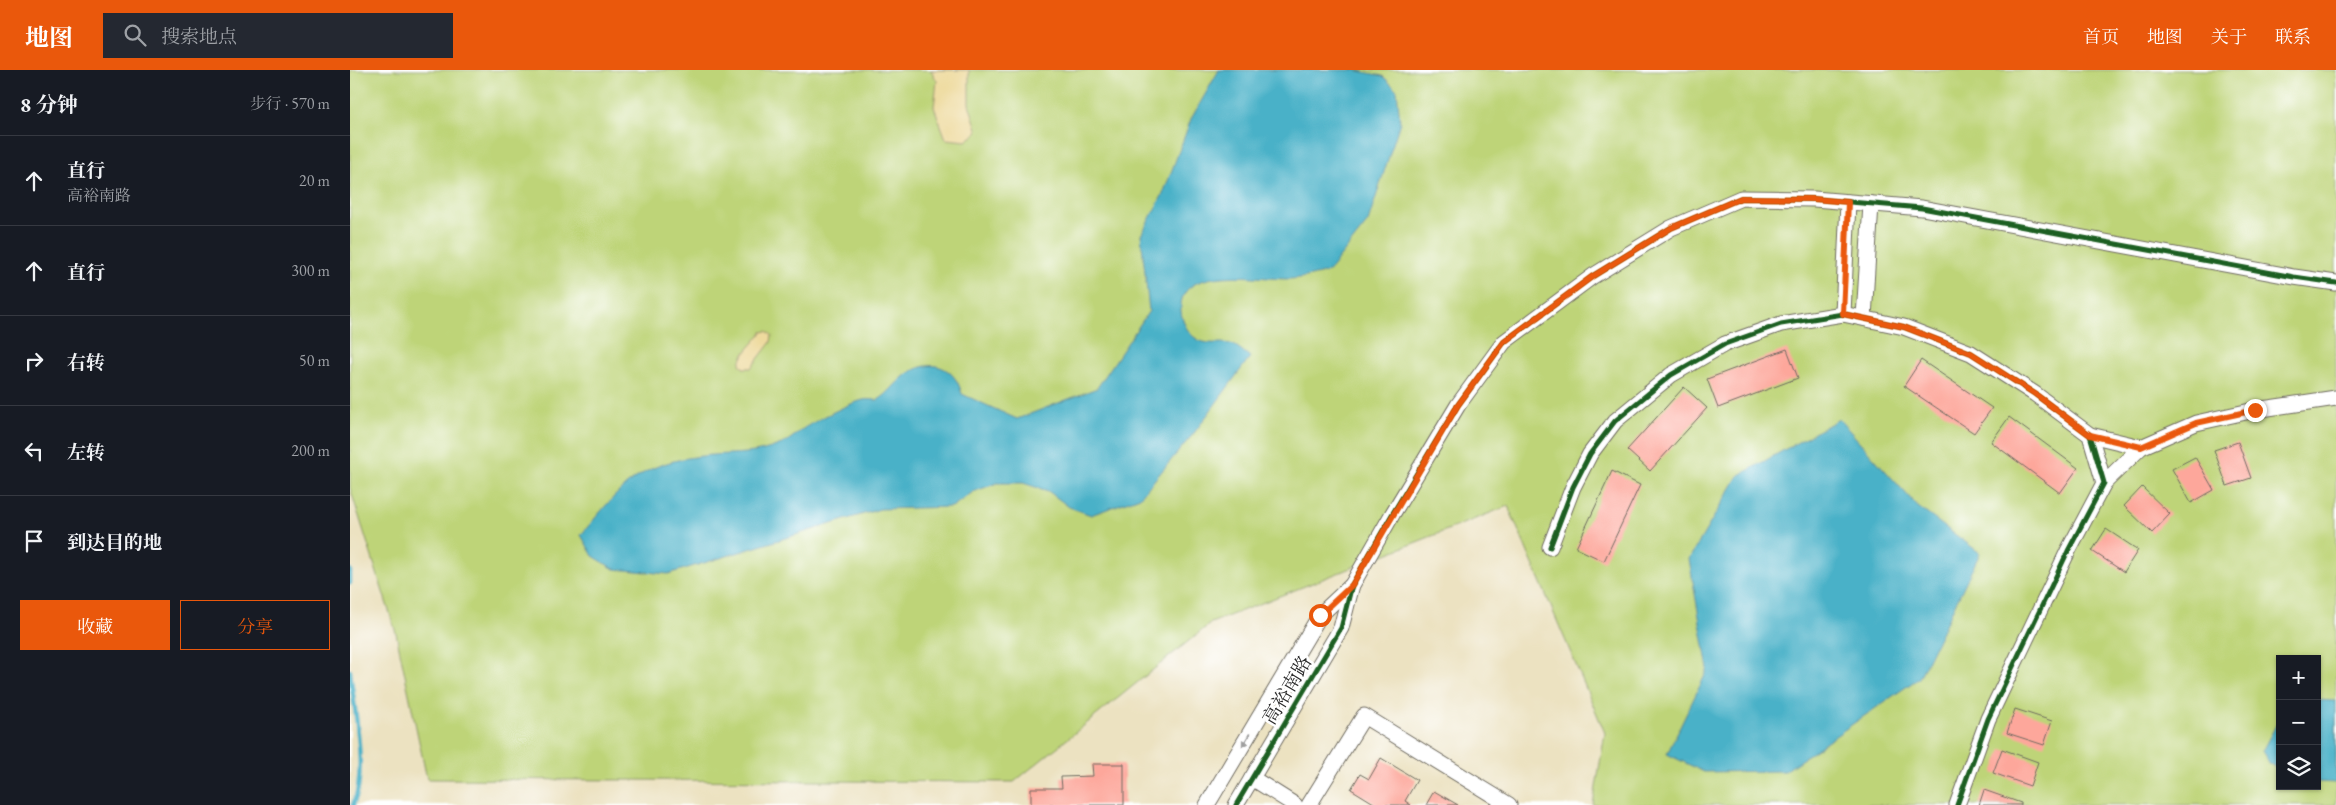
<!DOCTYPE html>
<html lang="zh">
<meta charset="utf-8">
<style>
:root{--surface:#171b24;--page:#242831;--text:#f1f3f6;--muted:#9ea1a6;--line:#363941;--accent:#ea580c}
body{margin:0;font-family:"EB Garamond","Noto Serif SC",serif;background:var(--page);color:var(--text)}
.controls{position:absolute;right:15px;bottom:15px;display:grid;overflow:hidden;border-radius:0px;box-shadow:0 1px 4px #0004}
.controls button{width:45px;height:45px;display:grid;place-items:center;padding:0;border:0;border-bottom:1px solid var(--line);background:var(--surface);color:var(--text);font:25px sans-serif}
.stop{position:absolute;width:15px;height:15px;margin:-11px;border:4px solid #ea580c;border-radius:50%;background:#fff}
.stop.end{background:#ea580c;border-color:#fff;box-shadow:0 1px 5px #0008}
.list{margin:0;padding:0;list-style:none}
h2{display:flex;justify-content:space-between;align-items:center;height:65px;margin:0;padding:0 20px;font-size:21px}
h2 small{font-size:16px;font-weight:400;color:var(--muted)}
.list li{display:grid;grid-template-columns:32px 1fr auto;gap:15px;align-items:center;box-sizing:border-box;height:90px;padding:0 20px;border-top:1px solid var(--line)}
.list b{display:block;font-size:19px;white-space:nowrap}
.list p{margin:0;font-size:16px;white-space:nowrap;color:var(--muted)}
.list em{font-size:16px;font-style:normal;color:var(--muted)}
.actions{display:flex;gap:10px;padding:15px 20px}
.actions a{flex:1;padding:11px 0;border:1px solid var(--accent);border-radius:0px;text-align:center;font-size:18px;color:var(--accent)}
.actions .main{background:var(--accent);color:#fff}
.icon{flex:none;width:28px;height:28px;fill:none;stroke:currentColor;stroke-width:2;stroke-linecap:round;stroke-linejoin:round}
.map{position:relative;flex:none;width:1986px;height:735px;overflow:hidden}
header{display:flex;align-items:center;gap:30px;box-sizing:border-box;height:70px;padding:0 25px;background:var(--accent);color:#fff}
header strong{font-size:24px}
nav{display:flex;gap:28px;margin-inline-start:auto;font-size:18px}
.search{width:350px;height:45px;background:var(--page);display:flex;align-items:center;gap:12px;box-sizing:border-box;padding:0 18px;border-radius:0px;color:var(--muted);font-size:19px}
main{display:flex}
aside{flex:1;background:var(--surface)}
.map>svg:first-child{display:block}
.green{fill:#bed478;stroke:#748052;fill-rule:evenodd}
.sand{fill:#eeda9e;stroke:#8c8264}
.water{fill:#49b1c8;stroke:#3a6e7a}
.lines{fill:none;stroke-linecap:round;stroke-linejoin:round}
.stream{stroke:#49b1c8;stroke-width:4.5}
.building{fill:#fda79b}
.minor-casing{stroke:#6f6b60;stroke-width:17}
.minor{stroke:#fff;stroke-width:15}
.cycleway-casing{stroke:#fff;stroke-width:8}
.cycleway{stroke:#1b5e20;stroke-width:5}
.oneway{fill:#a0a0a0}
.route{stroke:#ea580c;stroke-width:6}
.labels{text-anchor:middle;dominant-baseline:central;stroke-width:5;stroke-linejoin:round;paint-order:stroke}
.street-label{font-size:19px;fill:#2b2b2b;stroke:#fff}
</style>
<header>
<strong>地图</strong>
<div class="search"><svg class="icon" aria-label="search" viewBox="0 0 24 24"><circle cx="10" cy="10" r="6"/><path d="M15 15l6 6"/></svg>搜索地点</div>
<nav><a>首页</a><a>地图</a><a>关于</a><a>联系</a></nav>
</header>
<main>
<aside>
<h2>8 分钟<small>步行 · 570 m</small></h2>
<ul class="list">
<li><svg class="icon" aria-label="ahead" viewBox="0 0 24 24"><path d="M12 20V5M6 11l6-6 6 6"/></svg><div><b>直行</b><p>高裕南路</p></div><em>20 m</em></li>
<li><svg class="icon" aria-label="ahead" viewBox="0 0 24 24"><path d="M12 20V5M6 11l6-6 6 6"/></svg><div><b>直行</b></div><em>300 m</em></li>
<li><svg class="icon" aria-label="right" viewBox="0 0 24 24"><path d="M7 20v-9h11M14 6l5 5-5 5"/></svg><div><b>右转</b></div><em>50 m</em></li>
<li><svg class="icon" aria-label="left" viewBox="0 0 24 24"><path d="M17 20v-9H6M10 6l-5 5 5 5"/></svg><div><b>左转</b></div><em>200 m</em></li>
<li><svg class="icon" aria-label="arrive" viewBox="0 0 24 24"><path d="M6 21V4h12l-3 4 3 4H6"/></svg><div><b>到达目的地</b></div></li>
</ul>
<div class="actions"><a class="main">收藏</a><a>分享</a></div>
</aside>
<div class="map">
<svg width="1986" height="735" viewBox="0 0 1986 735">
<rect width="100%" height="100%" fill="#fff"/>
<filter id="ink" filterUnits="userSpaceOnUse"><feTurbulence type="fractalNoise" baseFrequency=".02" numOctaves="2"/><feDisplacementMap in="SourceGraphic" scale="10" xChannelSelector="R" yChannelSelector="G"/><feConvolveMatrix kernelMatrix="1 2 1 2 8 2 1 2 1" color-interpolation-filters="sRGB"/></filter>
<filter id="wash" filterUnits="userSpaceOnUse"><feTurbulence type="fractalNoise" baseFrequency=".0096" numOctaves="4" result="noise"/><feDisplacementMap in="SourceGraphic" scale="20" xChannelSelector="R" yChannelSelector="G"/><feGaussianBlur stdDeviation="1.12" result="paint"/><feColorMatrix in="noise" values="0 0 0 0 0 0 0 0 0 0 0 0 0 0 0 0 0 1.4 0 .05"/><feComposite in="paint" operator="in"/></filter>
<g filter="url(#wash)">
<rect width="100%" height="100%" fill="#ece2c1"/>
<!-- green -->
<path class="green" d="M0,0H1986V735H1243L1255,663L1158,436L861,553L664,712L77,709L46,563L0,418ZM1930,589H1967V716H1930Z"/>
<!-- sand -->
<g class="sand">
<path d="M581,0H619V34L628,62L616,71L596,69L584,37L587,11Z"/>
<path d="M417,261L422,265L421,272L401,298H393L390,294C391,283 406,272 412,262Z"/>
</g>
<!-- water -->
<g class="water">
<path d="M869,0H1004L1033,6L1047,20L1050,52L1018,152L978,202C965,205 951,209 937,209C909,209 827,193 831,241C832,251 837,261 844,267C856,277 869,271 881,274C887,276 895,283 900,287L844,363L790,427L741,445L719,437L698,421L673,413H647L623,422L602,437L530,439L318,504L264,499L243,486L231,465C274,413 291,391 362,385C387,383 405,385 429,375C438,372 446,364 454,358C469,349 497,334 513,330C518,329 524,330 528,330C538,324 543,316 551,309C575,287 604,292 612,324L667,349L747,318L799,241L791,165L813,124L841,49Z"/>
<path d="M1489,349L1568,437L1630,483L1569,608L1435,701L1354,702L1317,684L1358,599L1339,489L1388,406Z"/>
<path d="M1967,630L1986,631V713L1967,712Z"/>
<path d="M1930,648V700L1920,694L1912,681Z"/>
</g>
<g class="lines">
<!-- stream -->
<g class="stream">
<path d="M0,500V513"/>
<path d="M0,601C4,638 18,702 3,735"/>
</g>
</g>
<g id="blocks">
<!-- building -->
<g class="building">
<path d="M1437,279L1448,308L1368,338L1357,309Z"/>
<path d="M1571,290L1642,338L1624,363L1554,316Z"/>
<path d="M1334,317L1357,338L1300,401L1277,380Z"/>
<path d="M1659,347L1728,398L1710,423L1641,372Z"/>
<path d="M1888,372L1901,408L1877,416L1864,380Z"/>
<path d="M1845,387L1864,420L1841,433L1822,399Z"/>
<path d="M1262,401L1290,415L1254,491L1226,478Z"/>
<path d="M1792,417L1820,444L1802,463L1774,436Z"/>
<path d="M1756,459L1788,480L1774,502L1742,481Z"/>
<path d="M1665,639L1702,651L1694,675L1657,663Z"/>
<path d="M1652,679L1688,692L1680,716L1643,703Z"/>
<path d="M1031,688L1067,710L1055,731L1061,735H1027L1001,719L1010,704L1019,709Z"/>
<path d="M742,694H774V735H681V718H712L711,707L743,706Z"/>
<path d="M1634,720L1671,733V735H1629Z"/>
<path d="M1084,721L1108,735H1076Z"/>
</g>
</g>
</g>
<g filter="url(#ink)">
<use href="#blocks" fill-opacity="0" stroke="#6f6b60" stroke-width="1"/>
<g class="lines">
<!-- minor casing -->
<g class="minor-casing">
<g id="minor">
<path d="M1493,244L1498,132"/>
<path d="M1514,248L1521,134"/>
<path d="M1740,365L1791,377"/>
<path d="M1754,413L1791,377L1846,353L1905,340L1986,328"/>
<path d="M1200,477L1223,417L1240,384L1265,351L1321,305L1375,274L1431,254L1493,244L1554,257L1621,283L1685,324L1740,365L1754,413L1718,481L1638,649L1607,735"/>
<path d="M902,708L945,735"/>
<path d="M857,735L970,545L1002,515"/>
<path d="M886,735L991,558L1002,515L1043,443L1108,335L1154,272L1243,206L1321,158L1391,128L1464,129L1572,138L1944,207L1986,213"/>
<path d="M959,735L1014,646L1159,735"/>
</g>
</g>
<!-- minor -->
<use href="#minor" class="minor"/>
<!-- cycleway casing -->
<g class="cycleway-casing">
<g id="cycleway">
<path d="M1200,477L1223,417L1240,384L1265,351L1321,305L1375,274L1431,254L1493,244L1554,257L1621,283L1685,324L1740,365L1754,413L1718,481L1638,649L1607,735"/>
<path d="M886,735L991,558L1002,515L1043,443L1108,335L1154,272L1243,206L1321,158L1391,128L1464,129L1572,138L1944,207L1986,213"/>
</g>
</g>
<!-- cycleway -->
<use href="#cycleway" class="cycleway"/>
</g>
<!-- one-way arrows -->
<defs><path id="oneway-solid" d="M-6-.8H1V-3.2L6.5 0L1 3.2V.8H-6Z" transform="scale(1.25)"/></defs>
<use class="oneway" href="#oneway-solid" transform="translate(896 670) rotate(121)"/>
</g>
<g class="lines" filter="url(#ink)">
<!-- route -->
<path class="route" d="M970,545L1002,515L1108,335L1154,272L1243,206L1321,158L1391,128L1464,129L1498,132L1493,244L1554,257L1621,283L1685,324L1740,365L1791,377L1846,353L1905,340"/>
</g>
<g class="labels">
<!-- street labels -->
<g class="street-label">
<text transform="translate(937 620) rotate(-59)">高裕南路</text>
</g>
</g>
</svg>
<div class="controls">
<button>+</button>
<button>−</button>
<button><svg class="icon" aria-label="layers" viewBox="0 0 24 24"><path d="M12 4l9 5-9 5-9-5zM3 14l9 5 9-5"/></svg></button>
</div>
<div class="stop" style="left:970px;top:545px"></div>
<div class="stop end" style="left:1905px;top:340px"></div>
</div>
</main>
